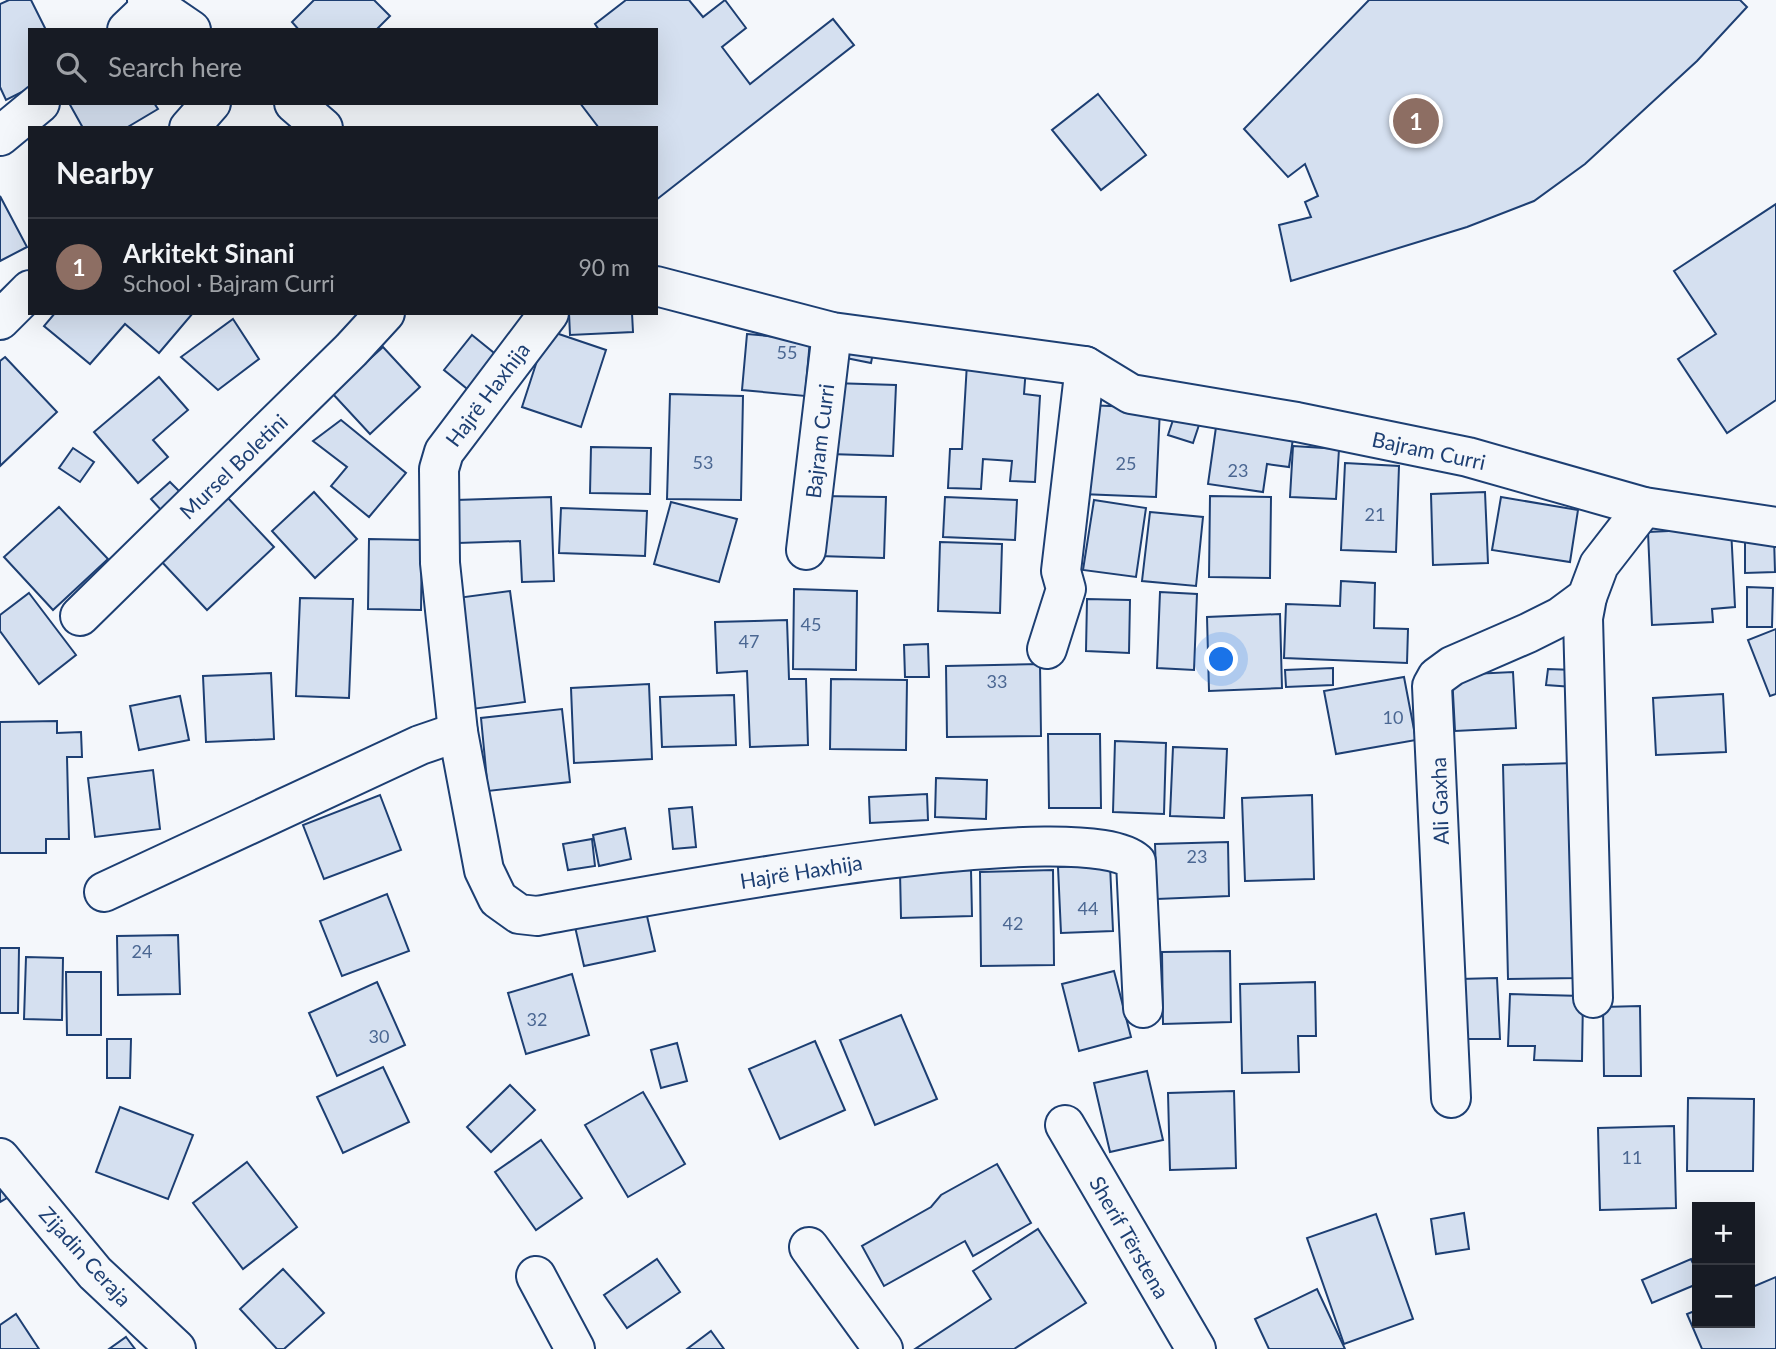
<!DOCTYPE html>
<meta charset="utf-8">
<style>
:root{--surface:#171b24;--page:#20242c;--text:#f1f3f6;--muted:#9ea1a6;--line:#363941;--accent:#0f766e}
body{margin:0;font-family:Lato,sans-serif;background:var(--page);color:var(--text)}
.controls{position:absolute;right:21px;bottom:21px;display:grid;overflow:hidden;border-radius:0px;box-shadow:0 7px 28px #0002}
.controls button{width:63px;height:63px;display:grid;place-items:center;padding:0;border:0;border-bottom:2px solid var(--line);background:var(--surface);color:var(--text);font:35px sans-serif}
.you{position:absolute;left:1222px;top:660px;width:24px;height:24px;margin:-18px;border:5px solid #fff;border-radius:50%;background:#1a73e8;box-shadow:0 0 0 10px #1a73e833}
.badge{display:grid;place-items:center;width:46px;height:46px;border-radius:50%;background:var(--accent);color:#fff;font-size:23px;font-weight:700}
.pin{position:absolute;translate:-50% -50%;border:4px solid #fff;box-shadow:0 2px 7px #0006}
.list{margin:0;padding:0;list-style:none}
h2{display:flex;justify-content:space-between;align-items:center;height:91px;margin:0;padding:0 28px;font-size:30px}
h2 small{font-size:23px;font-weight:400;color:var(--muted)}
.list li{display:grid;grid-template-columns:46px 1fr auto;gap:21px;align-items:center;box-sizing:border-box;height:98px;padding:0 28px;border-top:2px solid var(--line)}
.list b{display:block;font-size:26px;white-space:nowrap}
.list p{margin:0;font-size:23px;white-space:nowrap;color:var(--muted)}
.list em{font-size:23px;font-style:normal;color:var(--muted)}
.icon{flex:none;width:38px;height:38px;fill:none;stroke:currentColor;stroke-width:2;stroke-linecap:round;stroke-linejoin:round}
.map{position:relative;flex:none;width:1776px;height:1349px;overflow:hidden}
.search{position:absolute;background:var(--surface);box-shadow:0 7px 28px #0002;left:28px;top:28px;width:630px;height:77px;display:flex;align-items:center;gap:18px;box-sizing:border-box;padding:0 24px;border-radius:0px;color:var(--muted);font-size:26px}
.panel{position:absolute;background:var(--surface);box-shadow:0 7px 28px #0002;left:28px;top:126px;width:630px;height:189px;border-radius:0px}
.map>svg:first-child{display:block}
.building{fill:#d5e0f0;stroke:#1d3f73;stroke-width:2}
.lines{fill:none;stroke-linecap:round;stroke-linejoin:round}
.minor-casing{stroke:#1d3f73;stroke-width:42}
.minor{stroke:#f4f7fb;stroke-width:38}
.labels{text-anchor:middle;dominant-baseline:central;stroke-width:5;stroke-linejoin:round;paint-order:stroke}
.number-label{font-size:18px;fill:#4b6792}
.street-label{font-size:21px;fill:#1d3f73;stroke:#f4f7fb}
</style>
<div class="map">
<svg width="1776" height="1349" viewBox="0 0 1776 1349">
<rect width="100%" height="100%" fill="#f4f7fb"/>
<!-- building -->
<g class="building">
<path d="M9,0H31L46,30H30V88L6,100L0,87V4Z"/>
<path d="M314,0H374L390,16L376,30H299L292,22Z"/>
<path d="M626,0H689L703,17L725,0L746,28L722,47L750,84L833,19L854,45L656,200V128H599L580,103H656V30H599L595,24Z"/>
<path d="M1369,0H1740L1747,7L1697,61L1585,164L1534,201L1467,227L1291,281L1279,225L1311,217L1305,202L1318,196L1305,164L1288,177L1244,129Z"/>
<path d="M1098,94L1146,155L1101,190L1052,130Z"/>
<path d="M69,103H154L158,109L126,128H83Z"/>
<path d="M0,196L27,247L0,261Z"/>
<path d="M1776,204V400L1727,433L1678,359L1716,334L1674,271Z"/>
<path d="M55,313H193L159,353L125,324L90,364L44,326Z"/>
<path d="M569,313H632L633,332L570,335Z"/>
<path d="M233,319L259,359L218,390L181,357Z"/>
<path d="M547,330L606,350L581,427L522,407Z"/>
<path d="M747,334L810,340L805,396L742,390Z"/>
<path d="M472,335L499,357L471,392L444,370Z"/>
<path d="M875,343L871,363L836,356Z"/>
<path d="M383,347L420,387L370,434L332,393Z"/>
<path d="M5,357L57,412L0,466V361Z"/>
<path d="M967,363L1026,367L1024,394L1040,396L1035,482L1010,481L1012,461L983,459L981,489L948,488L950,449H962Z"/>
<path d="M159,377L188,410L153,440L168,457L138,483L94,432Z"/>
<path d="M832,383L896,385L893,456L829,454Z"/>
<path d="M670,394L743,396L741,500L667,499Z"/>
<path d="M1085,405L1160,408L1156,497L1081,494Z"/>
<path d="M1178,405L1203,413L1193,443L1168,435Z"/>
<path d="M341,420L406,473L369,517L331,486L347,467L313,441Z"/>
<path d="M1217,420L1294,431L1289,467L1267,464L1263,492L1208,484Z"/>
<path d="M1293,446L1339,449L1336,499L1290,497Z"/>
<path d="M591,447L651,448L650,494L590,493Z"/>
<path d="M73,448L94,462L80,482L59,468Z"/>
<path d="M1345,463L1399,466L1396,552L1341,550Z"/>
<path d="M170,482L181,493L162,511L151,499Z"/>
<path d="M314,492L357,539L315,578L272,531Z"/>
<path d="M1485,492L1488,563L1433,565L1431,494Z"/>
<path d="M821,496L886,497L884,558L819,556Z"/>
<path d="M1210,496L1271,497L1270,578L1209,577Z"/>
<path d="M227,497L274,547L207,610L160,560Z"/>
<path d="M551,497L554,581L522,582L520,541L458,543L456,500Z"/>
<path d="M945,497L1017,500L1015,540L943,537Z"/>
<path d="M1501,497L1578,510L1570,562L1492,550Z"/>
<path d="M1094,500L1146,508L1136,577L1083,570Z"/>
<path d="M671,502L737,519L719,582L654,564Z"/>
<path d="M59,507L108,559L53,610L4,557Z"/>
<path d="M561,508L647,511L645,556L559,553Z"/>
<path d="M1150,512L1203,517L1196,586L1142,581Z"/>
<path d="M1731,528L1735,607L1712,609L1713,622L1652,625L1648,532Z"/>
<path d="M1774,537L1775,572L1745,573V538Z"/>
<path d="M369,539L422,540L421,610L368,609Z"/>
<path d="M940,542L1002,544L1000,613L938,611Z"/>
<path d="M1341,581L1375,583L1374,628L1408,629L1407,663L1284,658L1286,604L1340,606Z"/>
<path d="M1747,587L1773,588L1772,627H1747Z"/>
<path d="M794,589L857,591L856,670L793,669Z"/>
<path d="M510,591L525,702L472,709L457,598Z"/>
<path d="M1160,592L1197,594L1194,670L1157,668Z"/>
<path d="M29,593L76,655L39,684L0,631V615Z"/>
<path d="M300,598L353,599L349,698L296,696Z"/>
<path d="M1087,599L1130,600L1129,653L1086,651Z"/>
<path d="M1280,614L1282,688L1209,691L1207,617Z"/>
<path d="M787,620L789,679H806L808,745L750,747L747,671L717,673L715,622Z"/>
<path d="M1776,629V694L1770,696L1748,640Z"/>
<path d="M928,644L929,677H905L904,645Z"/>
<path d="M1040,664L1041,736L947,737L946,666Z"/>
<path d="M1333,668V685L1286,687L1285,670Z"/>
<path d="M1548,669L1574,670L1573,687L1546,685Z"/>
<path d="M1513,672L1516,728L1455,731L1452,675Z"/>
<path d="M271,673L274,739L206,742L203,676Z"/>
<path d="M1404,677L1416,740L1336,754L1324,691Z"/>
<path d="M831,679L907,680L906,750L830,749Z"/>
<path d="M649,684L652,759L574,763L571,688Z"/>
<path d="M1723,694L1726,752L1656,755L1653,698Z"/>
<path d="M734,695L736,745L662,747L660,697Z"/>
<path d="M180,696L189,740L139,750L130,706Z"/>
<path d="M562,709L570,782L488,791L481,718Z"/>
<path d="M57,721V733L81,732L82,757H67L69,839H46V853H0V722Z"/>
<path d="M1048,734H1100L1101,808H1049Z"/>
<path d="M1115,741L1166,743L1164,814L1113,812Z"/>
<path d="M1173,747L1227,749L1224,818L1170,816Z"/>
<path d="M1575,763L1580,978L1508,979L1503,765Z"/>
<path d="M153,770L160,829L95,837L88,778Z"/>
<path d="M936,778L987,780L986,819L935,817Z"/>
<path d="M927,794L928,820L870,823L869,797Z"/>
<path d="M380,795L401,850L324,879L303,825Z"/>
<path d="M1312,795L1314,879L1245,881L1242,798Z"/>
<path d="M692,807L696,847L673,849L669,809Z"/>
<path d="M625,828L631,859L599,866L593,835Z"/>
<path d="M592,839L595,866L568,870L563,844Z"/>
<path d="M1228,842L1229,896L1157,899L1155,844Z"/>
<path d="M1110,865L1113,931L1061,933L1058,867Z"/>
<path d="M971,870L972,916L901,918L900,872Z"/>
<path d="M1053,870L1054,965L981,966L980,872Z"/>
<path d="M387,894L409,951L342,976L320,921Z"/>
<path d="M644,903L655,951L584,966L573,918Z"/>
<path d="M178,935L180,994L118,995L117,936Z"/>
<path d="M0,948H19L18,1013H0Z"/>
<path d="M1230,951L1231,1022L1163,1024L1162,952Z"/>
<path d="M26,957L63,958L62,1020L24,1019Z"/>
<path d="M1114,971L1131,1037L1079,1051L1062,984Z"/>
<path d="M66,972H101V1035H67Z"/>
<path d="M572,974L589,1035L526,1054L508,993Z"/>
<path d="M1497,978L1500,1039H1462L1460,979Z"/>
<path d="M377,982L405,1045L337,1076L309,1013Z"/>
<path d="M1315,982L1316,1036H1298L1299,1072L1242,1073L1240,984Z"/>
<path d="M1510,994L1583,996L1582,1061L1534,1060L1535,1046H1508Z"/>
<path d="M1640,1006L1641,1076H1604L1603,1007Z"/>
<path d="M901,1015L937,1099L875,1125L840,1040Z"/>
<path d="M107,1039H131L130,1078H107Z"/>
<path d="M815,1041L845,1110L780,1139L749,1069Z"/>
<path d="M677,1043L687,1081L661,1088L651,1050Z"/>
<path d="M383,1067L409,1122L343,1153L317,1097Z"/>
<path d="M1147,1071L1163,1140L1110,1152L1094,1083Z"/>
<path d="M510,1085L535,1110L491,1152L467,1127Z"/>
<path d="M1234,1091L1236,1168L1170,1170L1168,1093Z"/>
<path d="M643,1092L685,1164L628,1197L585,1125Z"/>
<path d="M1688,1098L1754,1099L1753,1171H1687Z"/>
<path d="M120,1107L193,1135L168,1199L96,1172Z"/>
<path d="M1674,1126L1676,1208L1600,1210L1598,1128Z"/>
<path d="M541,1140L582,1198L536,1230L495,1172Z"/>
<path d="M247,1162L297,1227L243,1269L193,1203Z"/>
<path d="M997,1164L1031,1223L973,1256L965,1241L884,1286L862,1246L931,1207L941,1195Z"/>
<path d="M0,1187L7,1198L0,1202Z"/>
<path d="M1464,1213L1469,1249L1436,1254L1431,1219Z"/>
<path d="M1376,1214L1413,1319L1344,1344L1307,1238Z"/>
<path d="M1038,1229L1086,1303L1014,1349H915L991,1299L973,1271Z"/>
<path d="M657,1259L680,1292L627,1328L604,1295Z"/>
<path d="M1691,1259L1697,1272V1284L1652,1303L1642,1280Z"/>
<path d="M283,1269L324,1313L284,1349H277L240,1309Z"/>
<path d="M1776,1277V1349H1702L1687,1314L1697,1310V1323H1750V1288Z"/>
<path d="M1317,1289L1345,1349H1269L1255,1319Z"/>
<path d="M16,1314L39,1349H0V1325Z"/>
<path d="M711,1331L724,1349H687Z"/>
<path d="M126,1337L135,1349H109Z"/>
</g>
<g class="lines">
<!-- minor casing -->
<g class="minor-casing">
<g id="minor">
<path d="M147,0L191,30"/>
<path d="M127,30L152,6"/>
<path d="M294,103L323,128"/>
<path d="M189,128L211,103"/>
<path d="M0,136L40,103"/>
<path d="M656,286L832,332L1085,366L1131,394L1297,422L1468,457L1644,507L1776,527"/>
<path d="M549,313L444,452L439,469L440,563L458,732L484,870L498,899L519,914L537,916C627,900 1080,811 1136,862L1143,1008"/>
<path d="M0,320L30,290"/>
<path d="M806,550L832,332"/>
<path d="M1587,597L1583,618L1593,998"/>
<path d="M80,616L351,350L385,313"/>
<path d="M1047,649L1066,589L1061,571L1085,366"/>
<path d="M104,892L420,745L458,732"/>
<path d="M1451,1098L1432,686L1437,677L1452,666L1528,633L1560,617L1587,597L1599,565L1644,507"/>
<path d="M1065,1125L1196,1349"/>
<path d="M0,1158L95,1273L176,1349"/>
<path d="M809,1247L883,1349"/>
<path d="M536,1276L575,1349"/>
</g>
</g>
<!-- minor -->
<use href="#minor" class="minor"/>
</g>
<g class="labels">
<!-- number labels -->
<g class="number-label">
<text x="787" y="352">55</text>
<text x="703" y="462">53</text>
<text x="1126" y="463">25</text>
<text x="1238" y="470">23</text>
<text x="1375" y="514">21</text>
<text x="811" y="624">45</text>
<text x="749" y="641">47</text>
<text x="997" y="681">33</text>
<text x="1393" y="717">10</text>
<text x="1197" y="856">23</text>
<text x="1088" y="908">44</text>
<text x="1013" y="923">42</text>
<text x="142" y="951">24</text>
<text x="537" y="1019">32</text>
<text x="379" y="1036">30</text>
<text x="1632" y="1157">11</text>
</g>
<!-- street labels -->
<g class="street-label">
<text transform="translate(487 394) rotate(-53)">Hajrë Haxhija</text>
<text transform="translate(819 441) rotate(-83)">Bajram Curri</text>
<text transform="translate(1429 450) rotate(12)">Bajram Curri</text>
<text transform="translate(233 466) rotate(-44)">Mursel Boletini</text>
<text transform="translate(1439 801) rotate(-92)">Ali Gaxha</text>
<text transform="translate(801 871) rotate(-9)">Hajrë Haxhija</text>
<text transform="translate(1130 1237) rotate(60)">Sherif Tërstena</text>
<text transform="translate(86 1256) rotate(48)">Zijadin Ceraja</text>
</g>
</g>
</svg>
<div class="controls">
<button>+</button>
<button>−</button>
</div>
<div class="you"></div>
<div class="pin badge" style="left:1416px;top:121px;background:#8d6e63">1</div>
<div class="search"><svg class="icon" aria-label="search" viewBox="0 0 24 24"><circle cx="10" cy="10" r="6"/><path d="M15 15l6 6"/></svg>Search here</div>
<section class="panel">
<h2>Nearby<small></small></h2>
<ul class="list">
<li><span class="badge" style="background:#8d6e63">1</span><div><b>Arkitekt Sinani</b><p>School · Bajram Curri</p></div><em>90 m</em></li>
</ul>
</section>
</div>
